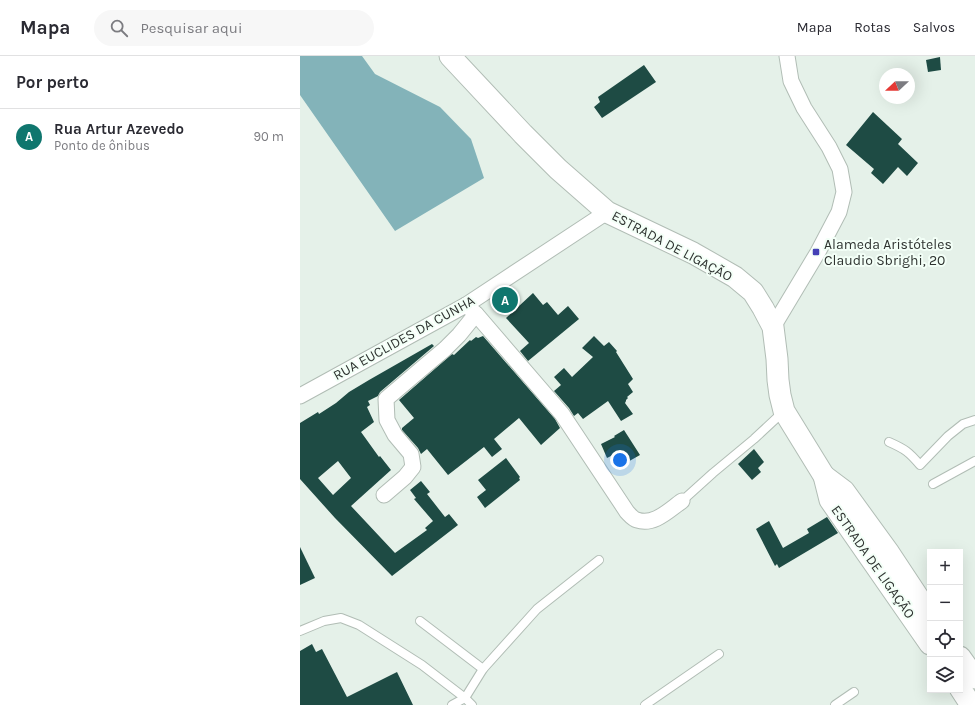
<!DOCTYPE html>
<html lang="pt">
<meta charset="utf-8">
<style>
:root{--surface:#fff;--page:#f7f7f7;--text:#2b2b33;--muted:#7c7c81;--line:#e1e1e2;--accent:#0f766e}
body{margin:0;font-family:Karla,sans-serif;background:var(--page);color:var(--text)}
.controls{position:absolute;right:12px;bottom:12px;display:grid;overflow:hidden;border-radius:0px;box-shadow:0 4px 16px #0002}
.controls button{width:36px;height:36px;display:grid;place-items:center;padding:0;border:0;border-bottom:1px solid var(--line);background:var(--surface);color:var(--text);font:20px sans-serif}
.compass{position:absolute;left:579px;top:12px;width:36px;height:36px;border-radius:50%;background:var(--surface);box-shadow:0 4px 16px #0002;rotate:248deg}
.you{position:absolute;left:320px;top:404px;width:14px;height:14px;margin:-10px;border:3px solid #fff;border-radius:50%;background:#1a73e8;box-shadow:0 0 0 6px #1a73e833}
.badge{display:grid;place-items:center;width:26px;height:26px;border-radius:50%;background:var(--accent);color:#fff;font-size:13px;font-weight:700}
.pin{position:absolute;translate:-50% -50%;border:2px solid #fff;box-shadow:0 1px 4px #0006}
.list{margin:0;padding:0;list-style:none}
h2{display:flex;justify-content:space-between;align-items:center;height:52px;margin:0;padding:0 16px;font-size:17px}
h2 small{font-size:13px;font-weight:400;color:var(--muted)}
.list li{display:grid;grid-template-columns:26px 1fr auto;gap:12px;align-items:center;box-sizing:border-box;height:56px;padding:0 16px;border-top:1px solid var(--line)}
.list b{display:block;font-size:15px;white-space:nowrap}
.list p{margin:0;font-size:13px;white-space:nowrap;color:var(--muted)}
.list em{font-size:13px;font-style:normal;color:var(--muted)}
.icon{flex:none;width:22px;height:22px;fill:none;stroke:currentColor;stroke-width:2;stroke-linecap:round;stroke-linejoin:round}
.map{position:relative;flex:none;width:675px;height:649px;overflow:hidden}
header{display:flex;align-items:center;gap:24px;box-sizing:border-box;height:56px;padding:0 20px;background:var(--surface);border-bottom:1px solid var(--line)}
header strong{font-size:19px}
nav{display:flex;gap:22px;margin-inline-start:auto;font-size:14px}
.search{width:280px;height:36px;background:var(--page);display:flex;align-items:center;gap:10px;box-sizing:border-box;padding:0 14px;border-radius:22px;color:var(--muted);font-size:15px}
main{display:flex}
aside{flex:1;background:var(--surface)}
.map>svg:first-child{display:block}
.water{fill:#83b3b9}
.building{fill:#1e4b44;fill-rule:evenodd}
.lines{fill:none;stroke-linecap:round;stroke-linejoin:round}
.lane-casing{stroke:#b1bdb5;stroke-width:10}
.street-casing{stroke:#b1bdb5;stroke-width:17}
.secondary-casing{stroke:#b1bdb5;stroke-width:23}
.lane{stroke:#fff;stroke-width:8}
.street{stroke:#fff;stroke-width:15}
.secondary{stroke:#fff;stroke-width:21}
.poi-dot{fill:#4440b6;stroke:#f3fff7;stroke-width:1.5}
.labels{text-anchor:middle;dominant-baseline:central;stroke-width:4;stroke-linejoin:round;paint-order:stroke}
.poi-label{font-size:14px;fill:#2f3431;stroke:#f3fff7;text-anchor:start}
.street-label{font-size:14px;fill:#2f3431;stroke:#f3fff7}
</style>
<header>
<strong>Mapa</strong>
<div class="search"><svg class="icon" aria-label="search" viewBox="0 0 24 24"><circle cx="10" cy="10" r="6"/><path d="M15 15l6 6"/></svg>Pesquisar aqui</div>
<nav><a>Mapa</a><a>Rotas</a><a>Salvos</a></nav>
</header>
<main>
<aside>
<h2>Por perto<small></small></h2>
<ul class="list">
<li><span class="badge">A</span><div><b>Rua Artur Azevedo</b><p>Ponto de ônibus</p></div><em>90 m</em></li>
</ul>
</aside>
<div class="map">
<svg width="675" height="649" viewBox="0 0 675 649">
<rect width="100%" height="100%" fill="#e5f1e9"/>
<!-- water -->
<path class="water" d="M0,0H62L75,18L140,51L171,83L184,122L95,175L0,39Z"/>
<!-- building -->
<g class="building">
<path d="M640,1L641,14L628,16L626,4Z"/>
<path d="M344,9L356,26L302,62L294,51L300,46L298,41Z"/>
<path d="M573,56L602,83L598,88L618,107L607,120L598,111L583,128L571,117L574,113L546,89Z"/>
<path d="M233,237L243,249L247,246L258,259L268,250L279,263L228,305L220,295L229,287L206,262Z"/>
<path d="M183,280L255,363L260,372L241,389L219,362L194,383L202,393L192,401L184,391L148,419L127,393L121,398L118,392L102,374V372L114,362L99,344L152,298L154,299L170,284L171,285L176,281L178,282Z"/>
<path d="M294,280L304,290L309,286L317,295L316,296L333,323L328,328L333,336L327,341L328,342L326,344V345L325,347L333,358L321,365L308,345L283,363L278,357L274,360L269,352L254,335L261,329L254,321L264,312L272,321L293,301L282,292Z"/>
<path d="M132,288L134,290L80,336L78,340L68,345L70,349L67,351L74,366L61,376L79,401L80,400L91,414L51,450L95,497L127,474L125,472L133,465L114,443L116,442L110,434L121,425L130,436L127,438L145,461L149,458L158,469L92,520L35,462L0,423V367L18,356L19,358L36,347L49,336L69,324ZM38,405L51,422L33,439L18,422Z"/>
<path d="M324,374L340,399L317,412L311,400L307,402L301,388L315,381L314,380Z"/>
<path d="M454,393L464,406L458,412L461,416L452,424L438,408Z"/>
<path d="M206,402L220,421L219,422L220,424L185,452L177,441L186,434L178,424Z"/>
<path d="M527,461L538,477L479,512L477,508L475,510L456,473L469,465L483,492L509,477L507,473Z"/>
<path d="M0,491L15,522L0,529Z"/>
<path d="M12,588L16,596L22,593L47,641L97,616L113,649H0V595Z"/>
</g>
<g class="lines">
<!-- lane casing -->
<g class="lane-casing">
<g id="lane">
<path d="M589,386C605,393 609,396 620,409L648,380L663,368L675,364"/>
<path d="M633,428L675,405"/>
<path d="M382,445L413,417L454,383L483,356"/>
<path d="M120,565L183,613"/>
<path d="M0,575L24,565L41,562L59,569L122,609L165,642L172,649"/>
<path d="M152,649L165,642L183,613L237,553L299,504"/>
<path d="M345,649L419,598"/>
<path d="M535,649L554,636"/>
</g>
</g>
<!-- street casing -->
<g class="street-casing">
<g id="street">
<path d="M166,249L176,258L262,358L327,456C330,459 333,463 337,464C354,470 369,454 382,445"/>
<path d="M473,271L518,196L539,156L544,136L540,113L529,91L504,52L491,25L487,0"/>
<path d="M0,340L166,249L307,156"/>
<path d="M84,439L105,421L113,411L111,398L95,379L87,364L86,343L126,309L145,293L159,279L176,258"/>
</g>
</g>
<!-- secondary casing -->
<g class="secondary-casing">
<g id="secondary">
<path d="M150,0L223,78L258,113L307,156L393,197L435,221L453,236L463,252L473,271L477,303L478,324L480,339L484,355L524,420L530,444L630,588"/>
<path d="M524,420L544,435L589,497L630,559"/>
<path d="M660,601L675,622"/>
<path d="M660,632L671,649"/>
</g>
</g>
<!-- lane -->
<use href="#lane" class="lane"/>
<!-- street -->
<use href="#street" class="street"/>
<!-- secondary -->
<use href="#secondary" class="secondary"/>
</g>
<!-- markers -->
<rect class="poi-dot" x="512" y="192" width="8" height="8" rx="2"/>
<g class="labels">
<!-- poi labels -->
<g class="poi-label">
<text x="524" y="188">Alameda Aristóteles<tspan x="524" dy="16">Claudio Sbrighi, 20</tspan></text>
</g>
<!-- street labels -->
<g class="street-label">
<text transform="translate(372 190) rotate(28)">ESTRADA DE LIGAÇÃO</text>
<text transform="translate(104 282) rotate(-29)">RUA EUCLIDES DA CUNHA</text>
<text transform="translate(573 506) rotate(55)">ESTRADA DE LIGAÇÃO</text>
</g>
</g>
</svg>
<div class="controls">
<button>+</button>
<button>−</button>
<button><svg class="icon" aria-label="locate" viewBox="0 0 24 24"><circle cx="12" cy="12" r="6"/><path d="M12 2v4M12 18v4M2 12h4M18 12h4"/></svg></button>
<button><svg class="icon" aria-label="layers" viewBox="0 0 24 24"><path d="M12 4l9 5-9 5-9-5zM3 14l9 5 9-5"/></svg></button>
</div>
<svg class="compass" viewBox="-18 -18 36 36"><path d="M0-13l5 13h-10z" fill="#e53935"/><path d="M0 13l5-13h-10z" fill="#7c7c81"/></svg>
<div class="you"></div>
<div class="pin badge" style="left:205px;top:244px">A</div>
</div>
</main>
